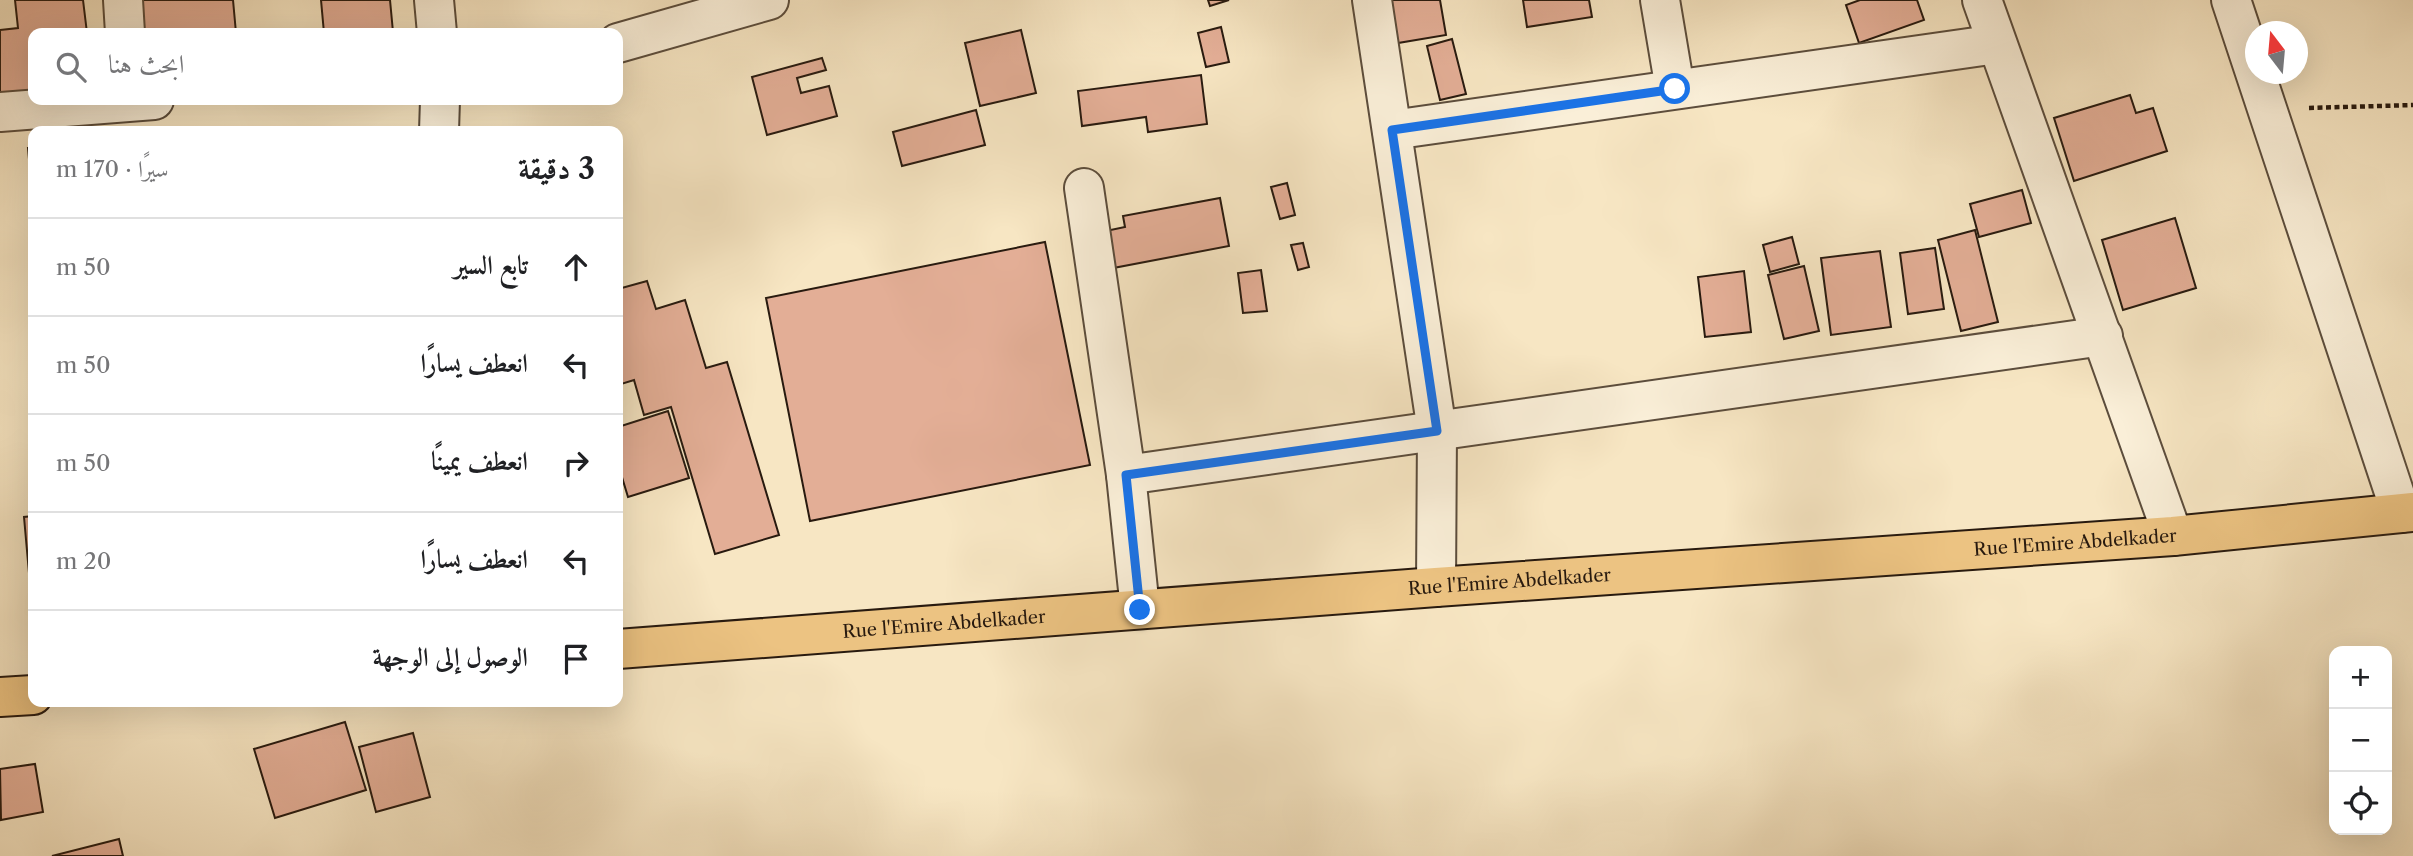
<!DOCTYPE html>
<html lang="ar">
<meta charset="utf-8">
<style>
:root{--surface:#fff;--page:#f6f6f6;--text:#202124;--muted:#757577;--line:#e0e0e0}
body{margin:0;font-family:"Libre Caslon Text",Amiri,serif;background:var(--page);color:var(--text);direction:rtl}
.controls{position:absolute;right:21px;bottom:21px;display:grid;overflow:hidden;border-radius:14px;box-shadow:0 7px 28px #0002}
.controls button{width:63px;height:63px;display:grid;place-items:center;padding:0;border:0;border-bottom:2px solid var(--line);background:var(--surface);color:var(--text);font:35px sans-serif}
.compass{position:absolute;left:2245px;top:21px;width:63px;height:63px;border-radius:50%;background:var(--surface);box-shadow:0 7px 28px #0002;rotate:344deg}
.stop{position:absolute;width:21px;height:21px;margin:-16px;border:5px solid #1a73e8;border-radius:50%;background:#fff}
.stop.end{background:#1a73e8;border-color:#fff;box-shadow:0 2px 7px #0008}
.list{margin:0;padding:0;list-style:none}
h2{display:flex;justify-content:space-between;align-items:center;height:91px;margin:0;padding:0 28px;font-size:30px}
h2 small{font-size:23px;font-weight:400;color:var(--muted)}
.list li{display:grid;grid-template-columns:46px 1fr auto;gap:21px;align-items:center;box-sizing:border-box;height:98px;padding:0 28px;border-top:2px solid var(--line)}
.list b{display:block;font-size:26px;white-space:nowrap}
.list em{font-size:23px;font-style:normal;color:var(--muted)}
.icon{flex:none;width:38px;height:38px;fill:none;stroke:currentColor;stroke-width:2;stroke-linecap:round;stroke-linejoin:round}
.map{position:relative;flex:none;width:2413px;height:856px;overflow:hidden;direction:ltr}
.search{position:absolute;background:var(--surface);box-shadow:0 7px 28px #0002;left:28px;top:28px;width:595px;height:77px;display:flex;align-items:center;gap:18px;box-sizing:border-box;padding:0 24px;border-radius:14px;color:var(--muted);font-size:26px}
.panel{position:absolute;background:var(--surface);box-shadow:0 7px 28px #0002;left:28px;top:126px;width:595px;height:581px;border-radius:14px;direction:rtl}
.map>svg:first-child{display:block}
.building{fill:#e3ae96;stroke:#281a0f;stroke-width:2}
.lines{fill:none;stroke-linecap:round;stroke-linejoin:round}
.minor-casing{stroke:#5c4d3c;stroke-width:42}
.major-casing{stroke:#281a0f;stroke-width:42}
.path{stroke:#281a0f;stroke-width:4.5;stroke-dasharray:5 3.5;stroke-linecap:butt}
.minor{stroke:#faefd8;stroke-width:38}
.major{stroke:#ecc382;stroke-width:38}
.route{stroke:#1a73e8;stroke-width:9}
.labels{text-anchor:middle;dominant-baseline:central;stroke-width:7;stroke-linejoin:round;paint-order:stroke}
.street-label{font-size:18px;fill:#281a0f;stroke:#faefd8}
</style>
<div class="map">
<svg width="2413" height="856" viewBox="0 0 2413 856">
<rect width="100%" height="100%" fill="#f7e6c3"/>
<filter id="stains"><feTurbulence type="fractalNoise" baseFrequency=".00286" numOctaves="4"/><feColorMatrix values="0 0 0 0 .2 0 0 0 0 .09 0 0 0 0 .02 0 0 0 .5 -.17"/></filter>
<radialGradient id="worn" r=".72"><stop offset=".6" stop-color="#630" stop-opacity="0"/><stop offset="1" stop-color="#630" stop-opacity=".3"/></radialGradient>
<!-- building -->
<g class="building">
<path d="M15,0H83L87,33H33V92L0,97V30L18,28Z"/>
<path d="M135,0H233L236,33H138Z"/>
<path d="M321,0H390L393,32L324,33Z"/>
<path d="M1208,0H1229L1210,6Z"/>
<path d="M1385,0H1440L1446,35L1392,44Z"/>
<path d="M1523,0H1589L1592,17L1527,27Z"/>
<path d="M1860,0H1917L1924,20L1859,43L1846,5Z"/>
<path d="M1221,27L1229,62L1206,67L1198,33Z"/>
<path d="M1021,30L1036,93L980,106L965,43Z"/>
<path d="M1452,39L1466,94L1440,100L1427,46Z"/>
<path d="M822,58L826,70L797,78L801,93L829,86L837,116L767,135L752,77Z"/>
<path d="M1201,75L1207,124L1148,132L1146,117L1082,126L1078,91Z"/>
<path d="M2130,95L2136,113L2153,108L2167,151L2074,181L2054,118Z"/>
<path d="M976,110L985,145L902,166L893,132Z"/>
<path d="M28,148H33V182H31Z"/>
<path d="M1287,183L1295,215L1280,219L1271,187Z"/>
<path d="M2022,190L2031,223L1979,237L1970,204Z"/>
<path d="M1220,198L1229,246L1108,269L1101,232L1125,227L1123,216Z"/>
<path d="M2175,218L2196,288L2123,310L2102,240Z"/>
<path d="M1975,230L1998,322L1961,331L1938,240Z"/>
<path d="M1792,237L1799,264L1770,272L1763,245Z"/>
<path d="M1045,242L1090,465L810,521L766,298Z"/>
<path d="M1303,243L1309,267L1298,270L1291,245Z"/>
<path d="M1935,248L1944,309L1908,314L1900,253Z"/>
<path d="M1880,251L1891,327L1831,335L1821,258Z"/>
<path d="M1804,266L1819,331L1784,339L1768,275Z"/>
<path d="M1261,270L1267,311L1243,313L1238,273Z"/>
<path d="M1744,271L1751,332L1705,337L1698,277Z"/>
<path d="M647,281L656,309L685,300L706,368L727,362L779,535L715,554L671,407L644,415L634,380L618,385V289Z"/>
<path d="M668,411L689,478L628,497L618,464V427Z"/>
<path d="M33,516V618L24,517Z"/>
<path d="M345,722L366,790L275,818L254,749Z"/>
<path d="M413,733L430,797L376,812L359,747Z"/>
<path d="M35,764L43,812L1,820L0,769Z"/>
<path d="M119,839L123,856H52Z"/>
</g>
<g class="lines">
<!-- minor casing -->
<g class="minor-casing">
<g id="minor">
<path d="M123,0L125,33"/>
<path d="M434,0L437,33"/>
<path d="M1372,0L1437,431L1436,587"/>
<path d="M1660,0L1675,89"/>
<path d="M1982,0L2173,536"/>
<path d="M2231,0L2401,513"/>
<path d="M618,43L769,0"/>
<path d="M0,112L154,100"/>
<path d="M1392,130L1997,44"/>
<path d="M439,131L440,100"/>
<path d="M1084,188L1126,475"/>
<path d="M1140,609L1126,475L2103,336"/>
</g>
</g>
<!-- major casing -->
<g class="major-casing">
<g id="major">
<path id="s1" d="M618,649L1436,587L2173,536L2413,512"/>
<path d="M0,697L33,695"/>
</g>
</g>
<!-- path -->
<path class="path" d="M2309,108L2413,105"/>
<!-- minor -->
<use href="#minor" class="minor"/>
<!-- major -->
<use href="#major" class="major"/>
</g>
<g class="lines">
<!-- route -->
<path class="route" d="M1140,610L1126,475L1437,431L1392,130L1675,89"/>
</g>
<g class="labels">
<!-- street labels -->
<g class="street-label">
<text stroke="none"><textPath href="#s1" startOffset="1461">Rue l'Emire Abdelkader</textPath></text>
<text stroke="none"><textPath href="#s1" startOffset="894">Rue l'Emire Abdelkader</textPath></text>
<text stroke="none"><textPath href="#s1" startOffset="327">Rue l'Emire Abdelkader</textPath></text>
</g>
</g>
<rect width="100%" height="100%" filter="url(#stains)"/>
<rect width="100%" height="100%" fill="url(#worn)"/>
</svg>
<div class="controls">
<button>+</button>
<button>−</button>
<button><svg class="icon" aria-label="locate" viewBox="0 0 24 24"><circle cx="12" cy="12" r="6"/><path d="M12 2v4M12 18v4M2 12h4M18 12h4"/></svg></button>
</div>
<svg class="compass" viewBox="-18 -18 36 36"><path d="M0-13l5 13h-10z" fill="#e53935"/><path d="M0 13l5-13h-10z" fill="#757577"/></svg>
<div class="stop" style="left:1675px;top:89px"></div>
<div class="stop end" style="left:1140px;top:610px"></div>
<div class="search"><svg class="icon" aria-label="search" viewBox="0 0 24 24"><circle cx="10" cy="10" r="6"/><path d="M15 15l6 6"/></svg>ابحث هنا</div>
<section class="panel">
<h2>3 دقيقة<small>سيرًا · 170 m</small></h2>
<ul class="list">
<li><svg class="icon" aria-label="ahead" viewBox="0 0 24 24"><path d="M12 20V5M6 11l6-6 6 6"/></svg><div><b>تابع السير</b></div><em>50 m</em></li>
<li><svg class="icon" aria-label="left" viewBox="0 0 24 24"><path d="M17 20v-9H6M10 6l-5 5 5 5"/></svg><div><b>انعطف يسارًا</b></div><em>50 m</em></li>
<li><svg class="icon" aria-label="right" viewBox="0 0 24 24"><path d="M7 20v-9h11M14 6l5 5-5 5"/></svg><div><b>انعطف يمينًا</b></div><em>50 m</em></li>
<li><svg class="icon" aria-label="left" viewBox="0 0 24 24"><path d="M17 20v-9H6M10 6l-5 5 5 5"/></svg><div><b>انعطف يسارًا</b></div><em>20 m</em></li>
<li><svg class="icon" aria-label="arrive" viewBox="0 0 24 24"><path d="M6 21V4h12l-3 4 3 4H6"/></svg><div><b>الوصول إلى الوجهة</b></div></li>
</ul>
</section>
</div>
